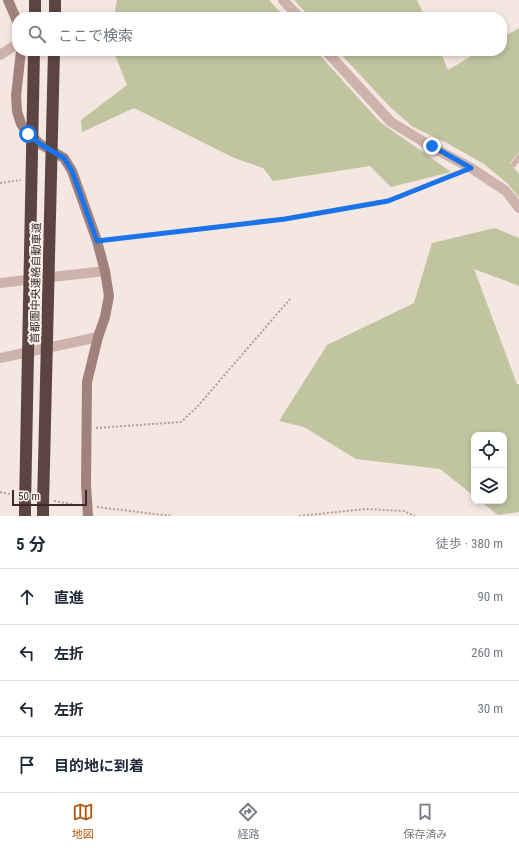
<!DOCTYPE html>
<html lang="ja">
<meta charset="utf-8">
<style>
:root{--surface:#fff;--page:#f6f6f7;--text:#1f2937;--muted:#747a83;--line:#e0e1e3;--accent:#b45309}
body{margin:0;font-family:"Roboto Condensed","Noto Sans JP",sans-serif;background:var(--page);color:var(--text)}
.controls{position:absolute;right:12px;bottom:12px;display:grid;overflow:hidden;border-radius:8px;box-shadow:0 2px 6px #0003}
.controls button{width:36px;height:36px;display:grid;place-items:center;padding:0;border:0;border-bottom:1px solid var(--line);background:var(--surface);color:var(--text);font:20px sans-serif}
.scale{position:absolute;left:12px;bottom:10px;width:75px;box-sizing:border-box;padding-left:4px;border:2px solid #3b2c2a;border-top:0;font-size:11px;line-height:14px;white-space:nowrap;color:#3b2c2a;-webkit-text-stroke:3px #fbf1ed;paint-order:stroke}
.stop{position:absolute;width:12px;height:12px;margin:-9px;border:3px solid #1a73e8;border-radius:50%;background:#fff}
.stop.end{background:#1a73e8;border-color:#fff;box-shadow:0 1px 4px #0008}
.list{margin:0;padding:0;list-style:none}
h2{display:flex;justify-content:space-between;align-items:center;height:52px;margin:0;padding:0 16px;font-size:17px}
h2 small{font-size:13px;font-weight:400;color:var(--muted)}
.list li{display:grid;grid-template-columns:26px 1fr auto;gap:12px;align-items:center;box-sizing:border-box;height:56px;padding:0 16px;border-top:1px solid var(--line)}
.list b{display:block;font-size:15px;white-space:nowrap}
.list em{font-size:13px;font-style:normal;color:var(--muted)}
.icon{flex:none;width:22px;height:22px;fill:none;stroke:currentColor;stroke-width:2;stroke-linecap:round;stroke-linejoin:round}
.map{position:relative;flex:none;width:519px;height:516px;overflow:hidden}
.search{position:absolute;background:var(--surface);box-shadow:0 2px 6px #0003;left:12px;right:12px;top:12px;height:44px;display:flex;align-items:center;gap:10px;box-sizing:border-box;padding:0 14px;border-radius:16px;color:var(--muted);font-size:15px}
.sheet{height:276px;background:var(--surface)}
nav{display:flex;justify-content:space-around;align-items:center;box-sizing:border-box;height:56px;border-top:1px solid var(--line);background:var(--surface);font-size:11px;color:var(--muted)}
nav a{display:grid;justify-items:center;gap:2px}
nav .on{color:var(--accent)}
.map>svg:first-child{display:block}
.green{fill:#c0c49f}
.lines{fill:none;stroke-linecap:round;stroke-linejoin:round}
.path{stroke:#b99c95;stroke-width:2;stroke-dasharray:2 2;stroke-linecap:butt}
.lane{stroke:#cdb3ab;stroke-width:5.5}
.street{stroke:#cdb3ab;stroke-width:10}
.secondary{stroke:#a1817c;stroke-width:10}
.highway{stroke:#5c4441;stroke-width:12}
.highway-bridge{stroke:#5c4441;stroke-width:12}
.route{stroke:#1a73e8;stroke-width:5}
.labels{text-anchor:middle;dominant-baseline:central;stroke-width:4;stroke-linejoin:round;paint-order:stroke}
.street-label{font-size:11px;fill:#3b2c2a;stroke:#fbf1ed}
</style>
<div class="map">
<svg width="519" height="516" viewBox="0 0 519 516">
<rect width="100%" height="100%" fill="#f4e6e0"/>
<!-- green -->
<g class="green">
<path d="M117,0H269L285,17H114Z"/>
<path d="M294,0H417L425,17H310Z"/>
<path d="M519,28V152L510,163L519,174V198L509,185L484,164L447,143L413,127L389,106L338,51H440L448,70L480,51H502V38Z"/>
<path d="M115,51H316L380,122L451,172L391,187L370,166L273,181L263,168L234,158L134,108L82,132L81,120L127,85L115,55Z"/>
<path d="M495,228L519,238V286L474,269L517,384H519V512L498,515L480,501H504V435H474V496L440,469L356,459L304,427L279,421L327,345L414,303L432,243Z"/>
</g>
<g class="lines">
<!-- path -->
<g class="path">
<path d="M0,183L21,180"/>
<path d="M106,240L285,219L388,201L460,173"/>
<path d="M96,428L181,422L197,407L290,299"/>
<path d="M0,492L14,495"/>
<path d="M54,501L77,505"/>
<path d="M97,507L172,516"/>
<path d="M299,516L365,509L404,511L415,516"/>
</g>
<!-- lane -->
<path class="lane" d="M514,164L519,157"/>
<!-- street -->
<g class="street">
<path d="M283,0L299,17"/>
<path d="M326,51L391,122L432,147L471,168L506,191L519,208"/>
<path d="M0,55L17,44"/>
<path d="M0,283L105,271"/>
<path d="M0,358L98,337"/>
</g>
<!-- secondary -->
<g class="secondary">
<path d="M8,0L17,21"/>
<path d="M21,51L16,96L17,111L21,124L28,133L40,144L64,158L72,171L97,241L105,271L109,296L105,317L98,337L87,382L86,485L88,516"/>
</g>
<!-- highway -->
<g class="highway">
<path d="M35,17V0"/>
<path d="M55,17V0"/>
<path d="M25,516V506"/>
<path d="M43,516V505"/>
</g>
<!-- highway-bridge -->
<g class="highway-bridge">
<path d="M43,505L54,51"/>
<path d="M25,506L34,51"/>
</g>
</g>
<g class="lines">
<!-- route -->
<path class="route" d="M28,134L40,144L64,158L72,171L97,241L285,219L388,201L471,168L432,146"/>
</g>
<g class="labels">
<!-- street labels -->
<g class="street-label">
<text transform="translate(36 283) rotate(-89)">首都圏中央連絡自動車道</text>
</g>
</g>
</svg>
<div class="controls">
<button><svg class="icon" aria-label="locate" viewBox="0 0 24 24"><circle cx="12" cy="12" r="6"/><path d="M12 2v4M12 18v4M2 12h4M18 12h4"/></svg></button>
<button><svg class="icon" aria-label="layers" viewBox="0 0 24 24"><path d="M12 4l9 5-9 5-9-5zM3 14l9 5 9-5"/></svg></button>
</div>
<div class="scale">50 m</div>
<div class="stop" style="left:28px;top:134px"></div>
<div class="stop end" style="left:432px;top:146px"></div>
<div class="search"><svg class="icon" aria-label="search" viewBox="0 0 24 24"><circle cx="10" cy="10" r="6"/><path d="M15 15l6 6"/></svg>ここで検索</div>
</div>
<section class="sheet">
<h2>5 分<small>徒歩 · 380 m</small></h2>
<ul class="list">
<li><svg class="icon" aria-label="ahead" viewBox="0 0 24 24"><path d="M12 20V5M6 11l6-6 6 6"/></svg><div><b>直進</b></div><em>90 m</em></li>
<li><svg class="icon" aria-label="left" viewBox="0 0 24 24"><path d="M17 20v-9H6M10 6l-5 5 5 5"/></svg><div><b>左折</b></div><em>260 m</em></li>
<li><svg class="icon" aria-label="left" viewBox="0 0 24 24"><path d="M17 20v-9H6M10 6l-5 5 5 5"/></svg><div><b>左折</b></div><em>30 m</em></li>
<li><svg class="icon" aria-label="arrive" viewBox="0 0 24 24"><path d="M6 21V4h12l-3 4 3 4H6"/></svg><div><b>目的地に到着</b></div></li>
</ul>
</section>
<nav>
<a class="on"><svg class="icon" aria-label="map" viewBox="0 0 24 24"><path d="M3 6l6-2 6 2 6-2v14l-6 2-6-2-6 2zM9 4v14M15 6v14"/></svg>地図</a>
<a><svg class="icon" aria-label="directions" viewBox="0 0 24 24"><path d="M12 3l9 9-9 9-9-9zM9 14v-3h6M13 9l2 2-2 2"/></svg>経路</a>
<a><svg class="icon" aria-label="saved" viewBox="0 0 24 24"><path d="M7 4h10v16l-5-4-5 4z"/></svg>保存済み</a>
</nav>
